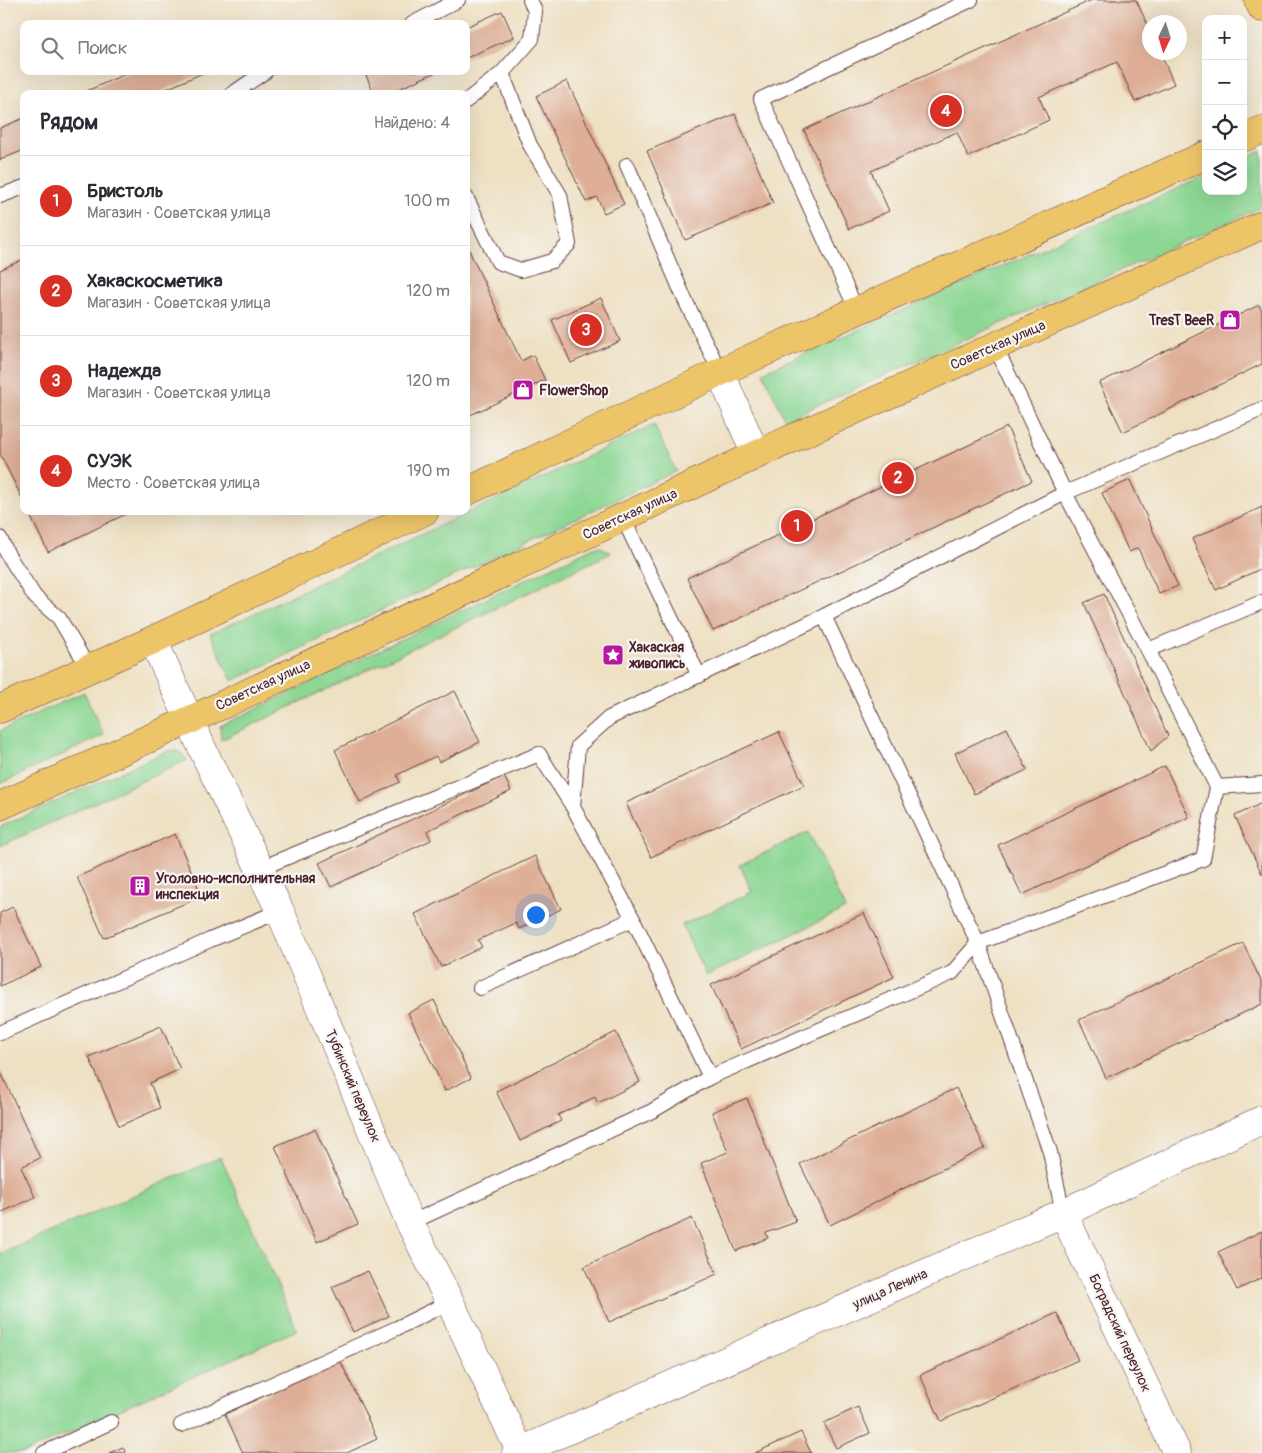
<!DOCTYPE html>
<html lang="ru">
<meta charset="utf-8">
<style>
:root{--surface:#fff;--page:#f2f2f3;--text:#2b2b33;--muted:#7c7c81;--line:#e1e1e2;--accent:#d93025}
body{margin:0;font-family:Pangolin,sans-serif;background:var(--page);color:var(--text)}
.controls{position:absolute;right:15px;top:15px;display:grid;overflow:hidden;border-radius:10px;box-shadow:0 5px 20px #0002}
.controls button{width:45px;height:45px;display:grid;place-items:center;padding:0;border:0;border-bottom:1px solid var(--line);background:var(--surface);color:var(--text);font:25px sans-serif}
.compass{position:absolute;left:1142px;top:15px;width:45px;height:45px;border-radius:50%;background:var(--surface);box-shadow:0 5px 20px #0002;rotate:184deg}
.you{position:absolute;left:535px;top:914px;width:18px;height:18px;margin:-12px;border:4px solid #fff;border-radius:50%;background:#1a73e8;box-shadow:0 0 0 8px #1a73e833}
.badge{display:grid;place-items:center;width:32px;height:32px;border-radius:50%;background:var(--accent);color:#fff;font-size:16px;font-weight:700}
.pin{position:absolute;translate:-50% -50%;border:2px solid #fff;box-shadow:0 1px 5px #0006}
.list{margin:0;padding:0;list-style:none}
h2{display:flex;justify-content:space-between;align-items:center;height:65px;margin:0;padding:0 20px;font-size:21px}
h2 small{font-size:16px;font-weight:400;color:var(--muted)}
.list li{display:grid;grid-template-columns:32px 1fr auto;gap:15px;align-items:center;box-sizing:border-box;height:90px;padding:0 20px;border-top:1px solid var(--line)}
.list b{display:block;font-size:19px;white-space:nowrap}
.list p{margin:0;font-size:16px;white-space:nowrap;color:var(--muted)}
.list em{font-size:16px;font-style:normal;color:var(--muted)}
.icon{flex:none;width:28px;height:28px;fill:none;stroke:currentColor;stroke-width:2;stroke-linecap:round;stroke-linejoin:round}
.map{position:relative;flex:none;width:1262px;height:1453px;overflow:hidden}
.search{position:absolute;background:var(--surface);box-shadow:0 5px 20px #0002;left:20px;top:20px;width:450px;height:55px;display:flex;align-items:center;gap:12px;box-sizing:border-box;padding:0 18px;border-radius:10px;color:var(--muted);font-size:19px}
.panel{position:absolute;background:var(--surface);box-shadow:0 5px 20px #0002;left:20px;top:90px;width:450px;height:425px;border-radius:10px}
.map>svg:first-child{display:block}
.green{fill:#8dd794;stroke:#6c7b60}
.building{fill:#deaf96}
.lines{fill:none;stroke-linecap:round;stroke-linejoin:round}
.service-casing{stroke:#633c42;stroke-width:16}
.minor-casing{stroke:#633c42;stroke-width:29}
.tertiary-casing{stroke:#633c42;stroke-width:29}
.primary-casing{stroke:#633c42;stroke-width:29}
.service{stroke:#fff;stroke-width:14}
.minor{stroke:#fff;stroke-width:28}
.tertiary{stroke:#fff;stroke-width:28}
.primary{stroke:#edc569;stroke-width:28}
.labels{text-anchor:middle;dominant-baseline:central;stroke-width:4.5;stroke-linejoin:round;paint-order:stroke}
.poi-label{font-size:14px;font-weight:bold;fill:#4a1f2b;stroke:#f6f6f2;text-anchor:start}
.street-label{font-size:14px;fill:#4a1f2b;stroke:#f6f6f2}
</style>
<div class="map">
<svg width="1262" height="1453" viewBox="0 0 1262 1453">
<rect width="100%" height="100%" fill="#f6f6f2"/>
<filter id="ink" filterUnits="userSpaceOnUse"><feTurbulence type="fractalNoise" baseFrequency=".02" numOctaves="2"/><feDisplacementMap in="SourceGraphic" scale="10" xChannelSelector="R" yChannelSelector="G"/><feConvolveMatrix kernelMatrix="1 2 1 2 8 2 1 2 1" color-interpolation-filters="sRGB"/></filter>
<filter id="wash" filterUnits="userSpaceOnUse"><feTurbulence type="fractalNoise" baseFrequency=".0096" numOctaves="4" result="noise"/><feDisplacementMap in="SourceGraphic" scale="20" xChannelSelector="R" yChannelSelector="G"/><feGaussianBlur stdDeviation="1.12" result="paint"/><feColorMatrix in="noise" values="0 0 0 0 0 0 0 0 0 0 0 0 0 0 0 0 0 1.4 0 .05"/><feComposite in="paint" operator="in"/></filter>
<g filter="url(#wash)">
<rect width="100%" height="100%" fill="#eee0c2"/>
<!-- green -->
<g class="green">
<path d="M1262,151V207L785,420L763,372L1206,176V191H1243V159Z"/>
<path d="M654,425L676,471L232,681L210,634Z"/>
<path d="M594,547H601L611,553L221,740L220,726Z"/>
<path d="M84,692L104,735L0,784V731Z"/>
<path d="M167,751H179L188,760L0,846V827Z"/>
<path d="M808,832L845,909L706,976L682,925L752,892L740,865Z"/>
<path d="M221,1157L297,1330L24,1453H0V1254Z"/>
</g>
<g id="blocks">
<!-- building -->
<g class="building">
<path d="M1092,0H1136L1150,30V52H1160L1174,84L1135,102L1117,62L1039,97L1049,120L968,157L957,132L871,171L889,211L849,229L804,130Z"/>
<path d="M502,11L514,37L466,58V27Z"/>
<path d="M132,71H207L155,94H80Z"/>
<path d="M369,71H438L388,94H374L365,73Z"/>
<path d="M567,81L624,204L604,213L597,197L586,202L536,96Z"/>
<path d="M735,114L773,203L685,240L647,151Z"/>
<path d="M24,118V150L0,160V128Z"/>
<path d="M466,244L521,361L533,355L545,380L466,417V387L469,385L466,379Z"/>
<path d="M24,259V502L0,454V270Z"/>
<path d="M601,298L620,341L571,363L552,320Z"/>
<path d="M1259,305L1262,311V364L1123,432L1099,383Z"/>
<path d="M1007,427L1032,481L713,631L687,578Z"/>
<path d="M1130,480L1178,586L1159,594L1138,548L1129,552L1102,493Z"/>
<path d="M1262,507V568L1216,590L1192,539Z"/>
<path d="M28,511H132L48,552Z"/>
<path d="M1104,594L1168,736L1151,751L1084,603Z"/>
<path d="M455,691L480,742L439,762L436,756L397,775L400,782L360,802L335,750Z"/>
<path d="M1007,728L1027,770L974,794L955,753Z"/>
<path d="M779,732L804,785L651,857L626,803Z"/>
<path d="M1165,766L1189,817L1022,895L998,845Z"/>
<path d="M504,776L511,791L427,831L431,840L331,887L319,863Z"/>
<path d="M1262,803V874L1235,816Z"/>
<path d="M175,834L202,896L104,938L77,877Z"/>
<path d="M535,856L561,909L519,929L516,923L478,940L482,947L441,967L415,914Z"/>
<path d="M13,907L41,967L0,986V913Z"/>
<path d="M864,913L894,977L741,1049L711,985Z"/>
<path d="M1243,943L1262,983V1004L1106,1078L1079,1020Z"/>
<path d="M434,1000L471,1078L445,1091L408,1013Z"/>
<path d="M161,1026L180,1069L150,1083L160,1108L119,1126L89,1057Z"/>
<path d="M616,1032L640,1082L598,1103L595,1097L558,1115L561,1121L520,1141L496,1091Z"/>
<path d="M0,1070L40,1158L21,1167L35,1197L0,1213Z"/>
<path d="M956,1088L985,1148L830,1225L800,1164Z"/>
<path d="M747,1098L796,1222L766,1233L768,1238L736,1251L701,1163L728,1152L712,1112Z"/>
<path d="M315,1129L358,1224L317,1242L275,1146Z"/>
<path d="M692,1218L717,1274L609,1322L584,1267Z"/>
<path d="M1262,1231V1278L1237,1290L1218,1252Z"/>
<path d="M368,1271L389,1316L353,1332L332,1287Z"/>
<path d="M1057,1313L1078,1360L941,1421L920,1375Z"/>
<path d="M340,1360L377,1439L347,1453H243L225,1414Z"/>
<path d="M858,1407L870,1433L836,1448L824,1423Z"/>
<path d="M801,1432L811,1453H755Z"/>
<path d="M123,1447L126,1453H109Z"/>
</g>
</g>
</g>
<g filter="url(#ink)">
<use href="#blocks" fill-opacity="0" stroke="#633c42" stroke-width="1"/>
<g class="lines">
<!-- service casing -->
<g class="service-casing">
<g id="service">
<path d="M412,24L458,0"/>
<path d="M232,94L266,71"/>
<path d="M466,101L502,73L532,39L535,11L530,0"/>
<path d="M627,165L685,300L720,372"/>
<path d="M0,196L24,187"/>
<path d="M466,197L498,262L521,270L552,261L569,244L560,195L530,145L502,73"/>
<path d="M857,311L761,99L971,0"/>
<path d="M623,518L699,676"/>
<path d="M0,538L8,555L35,597L59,618L89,669"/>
<path d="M824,616L978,943L1050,1152L1063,1213"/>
<path d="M1148,650L1262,602"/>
<path d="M1217,787L1262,784"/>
<path d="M573,807L578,746L609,718L824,616L1065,493L1262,409"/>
<path d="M261,868L539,754L573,807L633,919L480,988"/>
<path d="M0,1033L210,940L280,911"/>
<path d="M710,1077L952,973L978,943L1203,859L1217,787L1148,650L1065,493L995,346"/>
<path d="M410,1223L652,1111L710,1077L633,919"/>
<path d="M181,1425L397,1328L450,1302"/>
<path d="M44,1453L111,1422"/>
</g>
</g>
<!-- minor casing -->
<g class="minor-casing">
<g id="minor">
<path d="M720,372L756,455"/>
<path d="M153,640L208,761L280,911L410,1223L450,1302L520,1451"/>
<path d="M1063,1213L1177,1453"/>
</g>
</g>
<!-- tertiary casing -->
<g class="tertiary-casing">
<path id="tertiary" d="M516,1453L1063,1213L1262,1120"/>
</g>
<!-- primary casing -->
<g class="primary-casing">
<g id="primary">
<path d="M1258,0L1262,8"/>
<path d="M1243,138L1262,130"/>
<path d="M466,492L720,372L1206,155"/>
<path d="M0,709L153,640L425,511"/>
<path d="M0,806L190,720L756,455L1262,225"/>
</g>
</g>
<!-- service -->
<use href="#service" class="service"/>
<!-- minor -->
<use href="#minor" class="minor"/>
<!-- tertiary -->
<use href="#tertiary" class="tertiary"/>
<!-- primary -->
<use href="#primary" class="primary"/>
</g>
</g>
<!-- icons -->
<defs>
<g id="shop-square" transform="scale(1.125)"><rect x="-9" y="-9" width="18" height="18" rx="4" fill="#b5179e" stroke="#f6f6f2"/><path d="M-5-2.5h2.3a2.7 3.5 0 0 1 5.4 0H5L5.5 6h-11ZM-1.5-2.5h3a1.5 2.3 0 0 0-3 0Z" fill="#fff"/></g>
<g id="sight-square" transform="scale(1.125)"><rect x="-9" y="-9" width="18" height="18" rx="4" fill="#b5179e" stroke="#f6f6f2"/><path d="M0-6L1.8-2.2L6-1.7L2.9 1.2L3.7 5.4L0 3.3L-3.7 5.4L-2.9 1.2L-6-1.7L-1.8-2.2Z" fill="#fff"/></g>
<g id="building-square" transform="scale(1.125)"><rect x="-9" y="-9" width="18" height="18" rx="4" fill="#b5179e" stroke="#f6f6f2"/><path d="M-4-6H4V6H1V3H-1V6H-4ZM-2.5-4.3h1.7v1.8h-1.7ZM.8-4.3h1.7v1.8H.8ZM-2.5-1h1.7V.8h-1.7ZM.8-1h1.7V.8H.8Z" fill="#fff"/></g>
</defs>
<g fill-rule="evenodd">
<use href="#shop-square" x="1230" y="320"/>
<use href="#shop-square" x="523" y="390"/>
<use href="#sight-square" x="613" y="655"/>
<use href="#building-square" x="140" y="886"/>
</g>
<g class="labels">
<!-- poi labels -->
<g class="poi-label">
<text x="1214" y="320" text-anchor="end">TresT BeeR</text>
<text x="539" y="390">FlowerShop</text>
<text x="629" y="647">Хакаская<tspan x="629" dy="16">живопись</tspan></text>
<text x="156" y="878">Уголовно-исполнительная<tspan x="156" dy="16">инспекция</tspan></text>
</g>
<!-- street labels -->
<g class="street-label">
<text transform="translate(998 345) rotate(-24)">Советская улица</text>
<text transform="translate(630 514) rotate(-25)">Советская улица</text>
<text transform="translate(263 685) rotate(-25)">Советская улица</text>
<text transform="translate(353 1086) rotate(67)">Тубинский переулок</text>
<text transform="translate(890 1289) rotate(-24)">улица Ленина</text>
<text transform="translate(1120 1333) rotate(65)">Боградский переулок</text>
</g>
</g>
</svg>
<div class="controls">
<button>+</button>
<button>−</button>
<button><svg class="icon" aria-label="locate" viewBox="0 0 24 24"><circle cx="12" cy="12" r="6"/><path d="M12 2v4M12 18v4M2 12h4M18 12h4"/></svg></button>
<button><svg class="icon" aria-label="layers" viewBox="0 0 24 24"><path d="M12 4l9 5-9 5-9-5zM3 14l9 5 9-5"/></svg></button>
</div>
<svg class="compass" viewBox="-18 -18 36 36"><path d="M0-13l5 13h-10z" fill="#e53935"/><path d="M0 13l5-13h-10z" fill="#7c7c81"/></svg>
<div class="you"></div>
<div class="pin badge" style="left:797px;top:526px">1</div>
<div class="pin badge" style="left:898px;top:478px">2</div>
<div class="pin badge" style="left:586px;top:330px">3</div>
<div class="pin badge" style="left:946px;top:111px">4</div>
<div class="search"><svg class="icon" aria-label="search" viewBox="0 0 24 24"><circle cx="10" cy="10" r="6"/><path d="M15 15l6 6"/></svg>Поиск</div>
<section class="panel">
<h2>Рядом<small>Найдено: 4</small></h2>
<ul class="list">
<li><span class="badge">1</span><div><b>Бристоль</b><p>Магазин · Советская улица</p></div><em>100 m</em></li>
<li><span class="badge">2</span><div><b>Хакаскосметика</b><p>Магазин · Советская улица</p></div><em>120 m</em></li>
<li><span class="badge">3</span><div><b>Надежда</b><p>Магазин · Советская улица</p></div><em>120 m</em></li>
<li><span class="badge">4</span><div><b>СУЭК</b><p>Место · Советская улица</p></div><em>190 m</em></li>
</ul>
</section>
</div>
